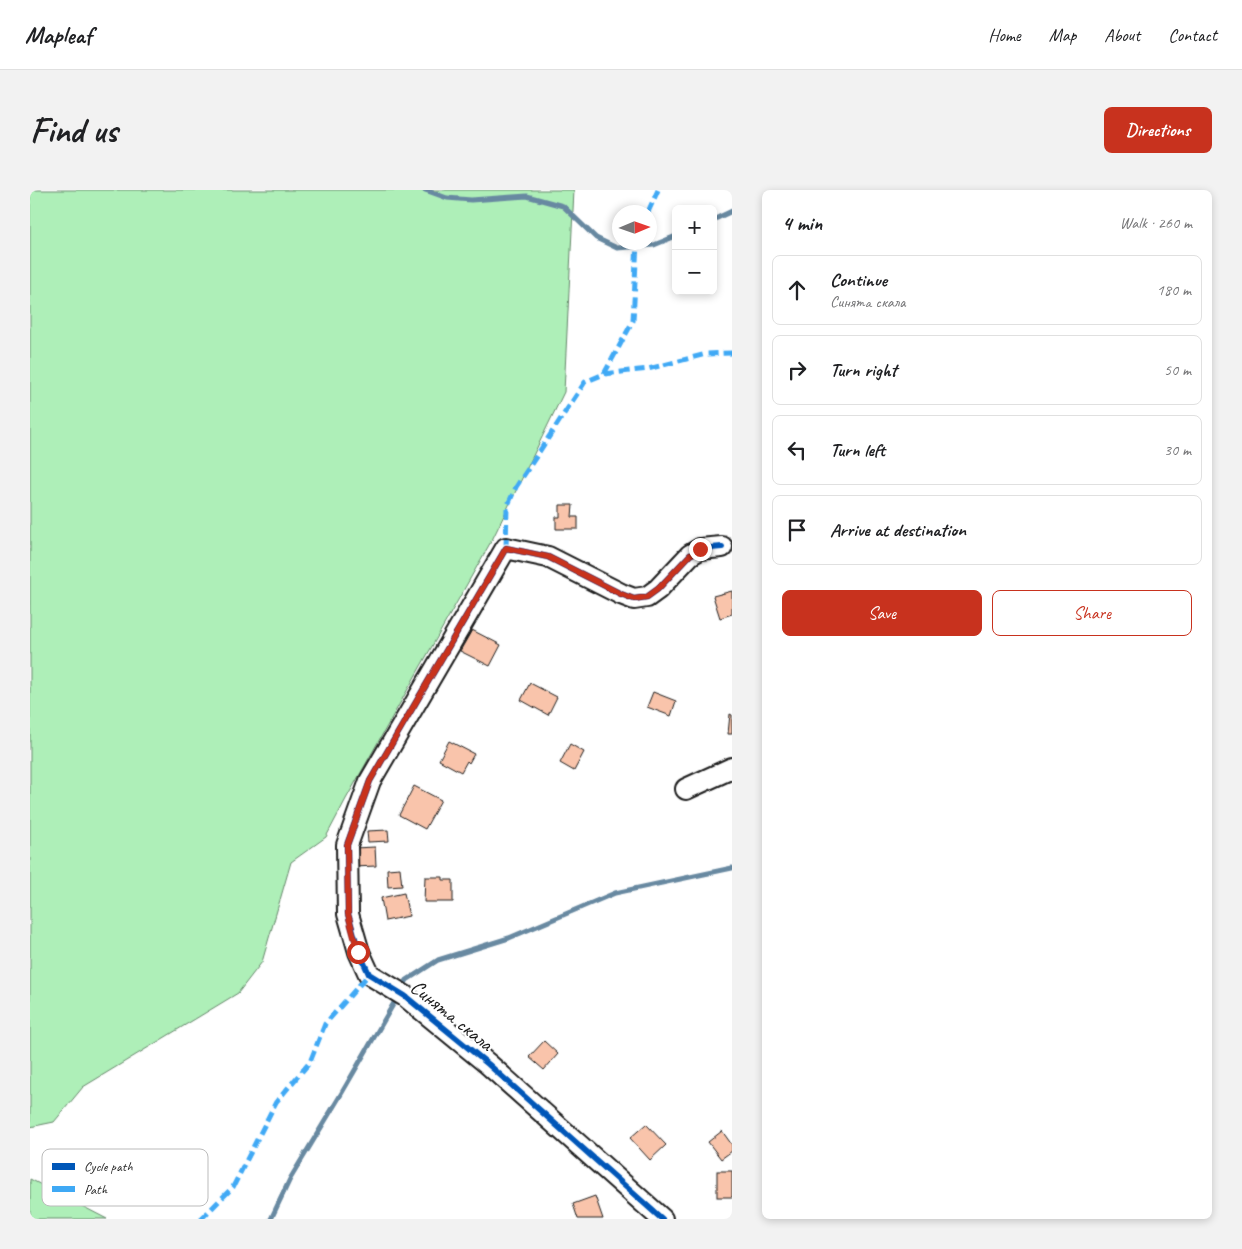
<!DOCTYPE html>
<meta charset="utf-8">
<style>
:root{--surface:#fff;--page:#f2f2f2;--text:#202124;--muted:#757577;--line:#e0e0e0;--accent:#c8321e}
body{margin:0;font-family:Caveat,sans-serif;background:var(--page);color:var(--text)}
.controls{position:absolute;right:15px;top:15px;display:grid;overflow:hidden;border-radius:8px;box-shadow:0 2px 8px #0003}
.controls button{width:45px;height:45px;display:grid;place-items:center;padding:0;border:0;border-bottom:1px solid var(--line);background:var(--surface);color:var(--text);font:25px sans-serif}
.compass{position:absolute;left:582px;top:15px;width:45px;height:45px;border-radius:50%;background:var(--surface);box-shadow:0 2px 8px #0003;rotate:88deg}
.stop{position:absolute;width:15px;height:15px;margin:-11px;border:4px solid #c8321e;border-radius:50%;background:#fff}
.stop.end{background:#c8321e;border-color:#fff;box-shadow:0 1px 5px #0008}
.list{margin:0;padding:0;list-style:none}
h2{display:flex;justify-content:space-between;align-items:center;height:65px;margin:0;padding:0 20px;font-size:21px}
h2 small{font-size:16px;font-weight:400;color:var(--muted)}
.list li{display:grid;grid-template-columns:32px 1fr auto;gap:15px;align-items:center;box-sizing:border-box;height:70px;margin:0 10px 10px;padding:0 10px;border:1px solid var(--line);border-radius:8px}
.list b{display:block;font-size:19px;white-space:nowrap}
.list p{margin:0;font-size:16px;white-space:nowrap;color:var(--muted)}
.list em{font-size:16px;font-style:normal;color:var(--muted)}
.actions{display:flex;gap:10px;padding:15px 20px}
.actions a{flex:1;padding:11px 0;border:1px solid var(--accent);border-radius:8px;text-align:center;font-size:18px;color:var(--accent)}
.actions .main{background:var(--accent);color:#fff}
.icon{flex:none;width:28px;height:28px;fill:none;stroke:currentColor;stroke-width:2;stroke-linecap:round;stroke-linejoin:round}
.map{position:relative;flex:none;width:702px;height:1029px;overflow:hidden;border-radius:8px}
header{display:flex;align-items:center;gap:30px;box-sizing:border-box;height:70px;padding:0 25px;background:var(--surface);border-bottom:1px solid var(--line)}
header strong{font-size:24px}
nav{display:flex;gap:28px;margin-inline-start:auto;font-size:18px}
.intro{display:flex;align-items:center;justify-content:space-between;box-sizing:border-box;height:120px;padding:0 30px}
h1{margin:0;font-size:35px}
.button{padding:12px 22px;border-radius:8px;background:var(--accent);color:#fff;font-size:18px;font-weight:700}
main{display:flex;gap:30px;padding:0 30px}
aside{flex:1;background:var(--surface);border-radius:8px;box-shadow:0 2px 8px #0003}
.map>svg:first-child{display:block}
.green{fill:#aeefb8;stroke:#65866a}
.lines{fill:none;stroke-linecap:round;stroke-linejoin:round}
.stream{stroke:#6889a1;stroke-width:5}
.building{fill:#f9c4ab;stroke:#1c1c1c}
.minor-casing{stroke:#1c1c1c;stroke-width:24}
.minor{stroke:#fff;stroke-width:20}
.quiet{stroke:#3fa9f5;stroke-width:5;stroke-dasharray:10 5;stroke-linecap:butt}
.cycleway-casing{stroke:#fff;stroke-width:9}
.cycleway{stroke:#0057b8;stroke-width:6}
.route{stroke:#c8321e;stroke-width:6}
.labels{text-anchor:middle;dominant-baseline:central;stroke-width:4.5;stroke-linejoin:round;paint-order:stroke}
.street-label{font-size:21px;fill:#1c1c1c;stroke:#fff}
.key{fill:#fff;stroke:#bbb;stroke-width:1}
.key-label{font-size:14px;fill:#1c1c1c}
</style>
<header>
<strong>Mapleaf</strong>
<nav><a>Home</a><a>Map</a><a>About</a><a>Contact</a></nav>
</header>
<div class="intro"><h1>Find us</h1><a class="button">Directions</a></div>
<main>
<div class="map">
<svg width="702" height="1029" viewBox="0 0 702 1029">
<rect width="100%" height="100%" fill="#fff"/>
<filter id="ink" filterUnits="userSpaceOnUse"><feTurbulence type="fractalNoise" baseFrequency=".02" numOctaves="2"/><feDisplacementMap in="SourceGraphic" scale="10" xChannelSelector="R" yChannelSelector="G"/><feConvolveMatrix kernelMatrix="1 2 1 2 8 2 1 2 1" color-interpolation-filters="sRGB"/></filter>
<g filter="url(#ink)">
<!-- green -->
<g class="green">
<path d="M0,0H544L534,202L463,348L316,609L296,647L261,672L232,772L208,803L53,897L24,932L0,937Z"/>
<path d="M0,989L77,1029H0Z"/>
</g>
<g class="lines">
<!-- stream -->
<g class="stream">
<path d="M395,0L417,8L441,10L497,6L533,16L566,48L587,58L624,55L646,46"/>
<path d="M683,30L702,21"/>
<path d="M372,798L377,790L408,770L479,748L585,703L702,678"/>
<path d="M241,1029L260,989L310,906L368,806"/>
</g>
</g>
<!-- building -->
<g class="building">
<path d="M530,315H543L542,327H548V339H526V327H530Z"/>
<path d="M702,401V424L690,428L683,406Z"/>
<path d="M442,440L471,455L460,476L430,461Z"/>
<path d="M500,493L527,507L518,525L491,510Z"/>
<path d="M623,502L646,511L641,526L617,517Z"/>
<path d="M700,524L702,525V544H698Z"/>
<path d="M419,551L444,564L439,573L437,571L431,582L409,570Z"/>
<path d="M540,554L554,562L544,581L530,573Z"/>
<path d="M384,596L411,610L395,639L369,625Z"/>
<path d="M358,640L359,651L338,652L337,641Z"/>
<path d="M345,657L346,676L324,677V658Z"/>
<path d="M370,678L372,696L358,697L357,679Z"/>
<path d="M395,687H413V690H423V712H394Z"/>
<path d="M374,703L379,726L355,731L351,708Z"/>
<path d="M514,851L528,864L514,880L499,867Z"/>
<path d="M616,934L636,955L620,970L600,948Z"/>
<path d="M692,941L702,955V961L691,969L678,952Z"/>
<rect x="687" y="981" width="15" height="26"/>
<path d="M565,1006L573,1029H548L543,1014Z"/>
</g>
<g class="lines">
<!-- minor casing -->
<g class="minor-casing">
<g id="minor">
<path d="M656,599L702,578"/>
<path d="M632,1029L458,874L375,806L339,784L329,762L318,724L317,655L340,591L476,358L518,367L591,404L604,409L617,407L628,399L660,365L670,359L692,357"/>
</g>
</g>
<!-- minor -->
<use href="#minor" class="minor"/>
<!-- quiet -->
<g class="quiet">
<path d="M618,22L628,0"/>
<path d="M574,184L603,131L607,52"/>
<path d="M476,358L477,317L486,297L555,192L574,184L618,179L676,164L702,163"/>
<path d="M171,1029L203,997L246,912L280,872L295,834L339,784"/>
</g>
<!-- cycleway casing -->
<g class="cycleway-casing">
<path id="cycleway" d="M632,1029L458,874L375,806L339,784L329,762L318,724L317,655L340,591L476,358L518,367L591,404L604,409L617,407L628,399L660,365L670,359L692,357"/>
</g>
<!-- cycleway -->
<use href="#cycleway" class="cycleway"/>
</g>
</g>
<g class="lines" filter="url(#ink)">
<!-- route -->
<path class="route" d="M328,762L318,724L317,655L340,591L476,358L518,367L591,404L604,409L617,407L628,399L660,365L670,359"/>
</g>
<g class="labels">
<!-- street labels -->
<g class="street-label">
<text transform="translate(422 825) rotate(39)">Синята скала</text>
</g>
</g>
<!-- legend -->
<rect x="12" y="959" width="166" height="57" rx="8" class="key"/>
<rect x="22" y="973" width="23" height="7" fill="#0057b8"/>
<rect x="22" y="996" width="23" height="6" fill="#3fa9f5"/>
<g class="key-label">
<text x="54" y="981">Cycle path</text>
<text x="54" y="1004">Path</text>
</g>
</svg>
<div class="controls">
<button>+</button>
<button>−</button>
</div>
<svg class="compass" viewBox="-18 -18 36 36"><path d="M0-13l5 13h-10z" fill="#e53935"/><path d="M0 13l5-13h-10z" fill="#757577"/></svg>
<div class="stop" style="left:328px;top:762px"></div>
<div class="stop end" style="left:670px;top:359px"></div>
</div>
<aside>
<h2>4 min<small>Walk · 260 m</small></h2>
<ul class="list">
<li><svg class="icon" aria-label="ahead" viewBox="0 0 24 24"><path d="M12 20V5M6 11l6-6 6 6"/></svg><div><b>Continue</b><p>Синята скала</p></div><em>180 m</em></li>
<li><svg class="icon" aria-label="right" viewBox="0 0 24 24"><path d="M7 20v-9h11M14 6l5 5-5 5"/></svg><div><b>Turn right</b></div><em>50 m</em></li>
<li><svg class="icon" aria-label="left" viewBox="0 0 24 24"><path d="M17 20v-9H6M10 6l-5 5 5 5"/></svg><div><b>Turn left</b></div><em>30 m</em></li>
<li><svg class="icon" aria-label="arrive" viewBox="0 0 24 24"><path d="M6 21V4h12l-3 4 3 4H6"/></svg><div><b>Arrive at destination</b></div></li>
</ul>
<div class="actions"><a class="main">Save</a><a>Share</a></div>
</aside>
</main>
